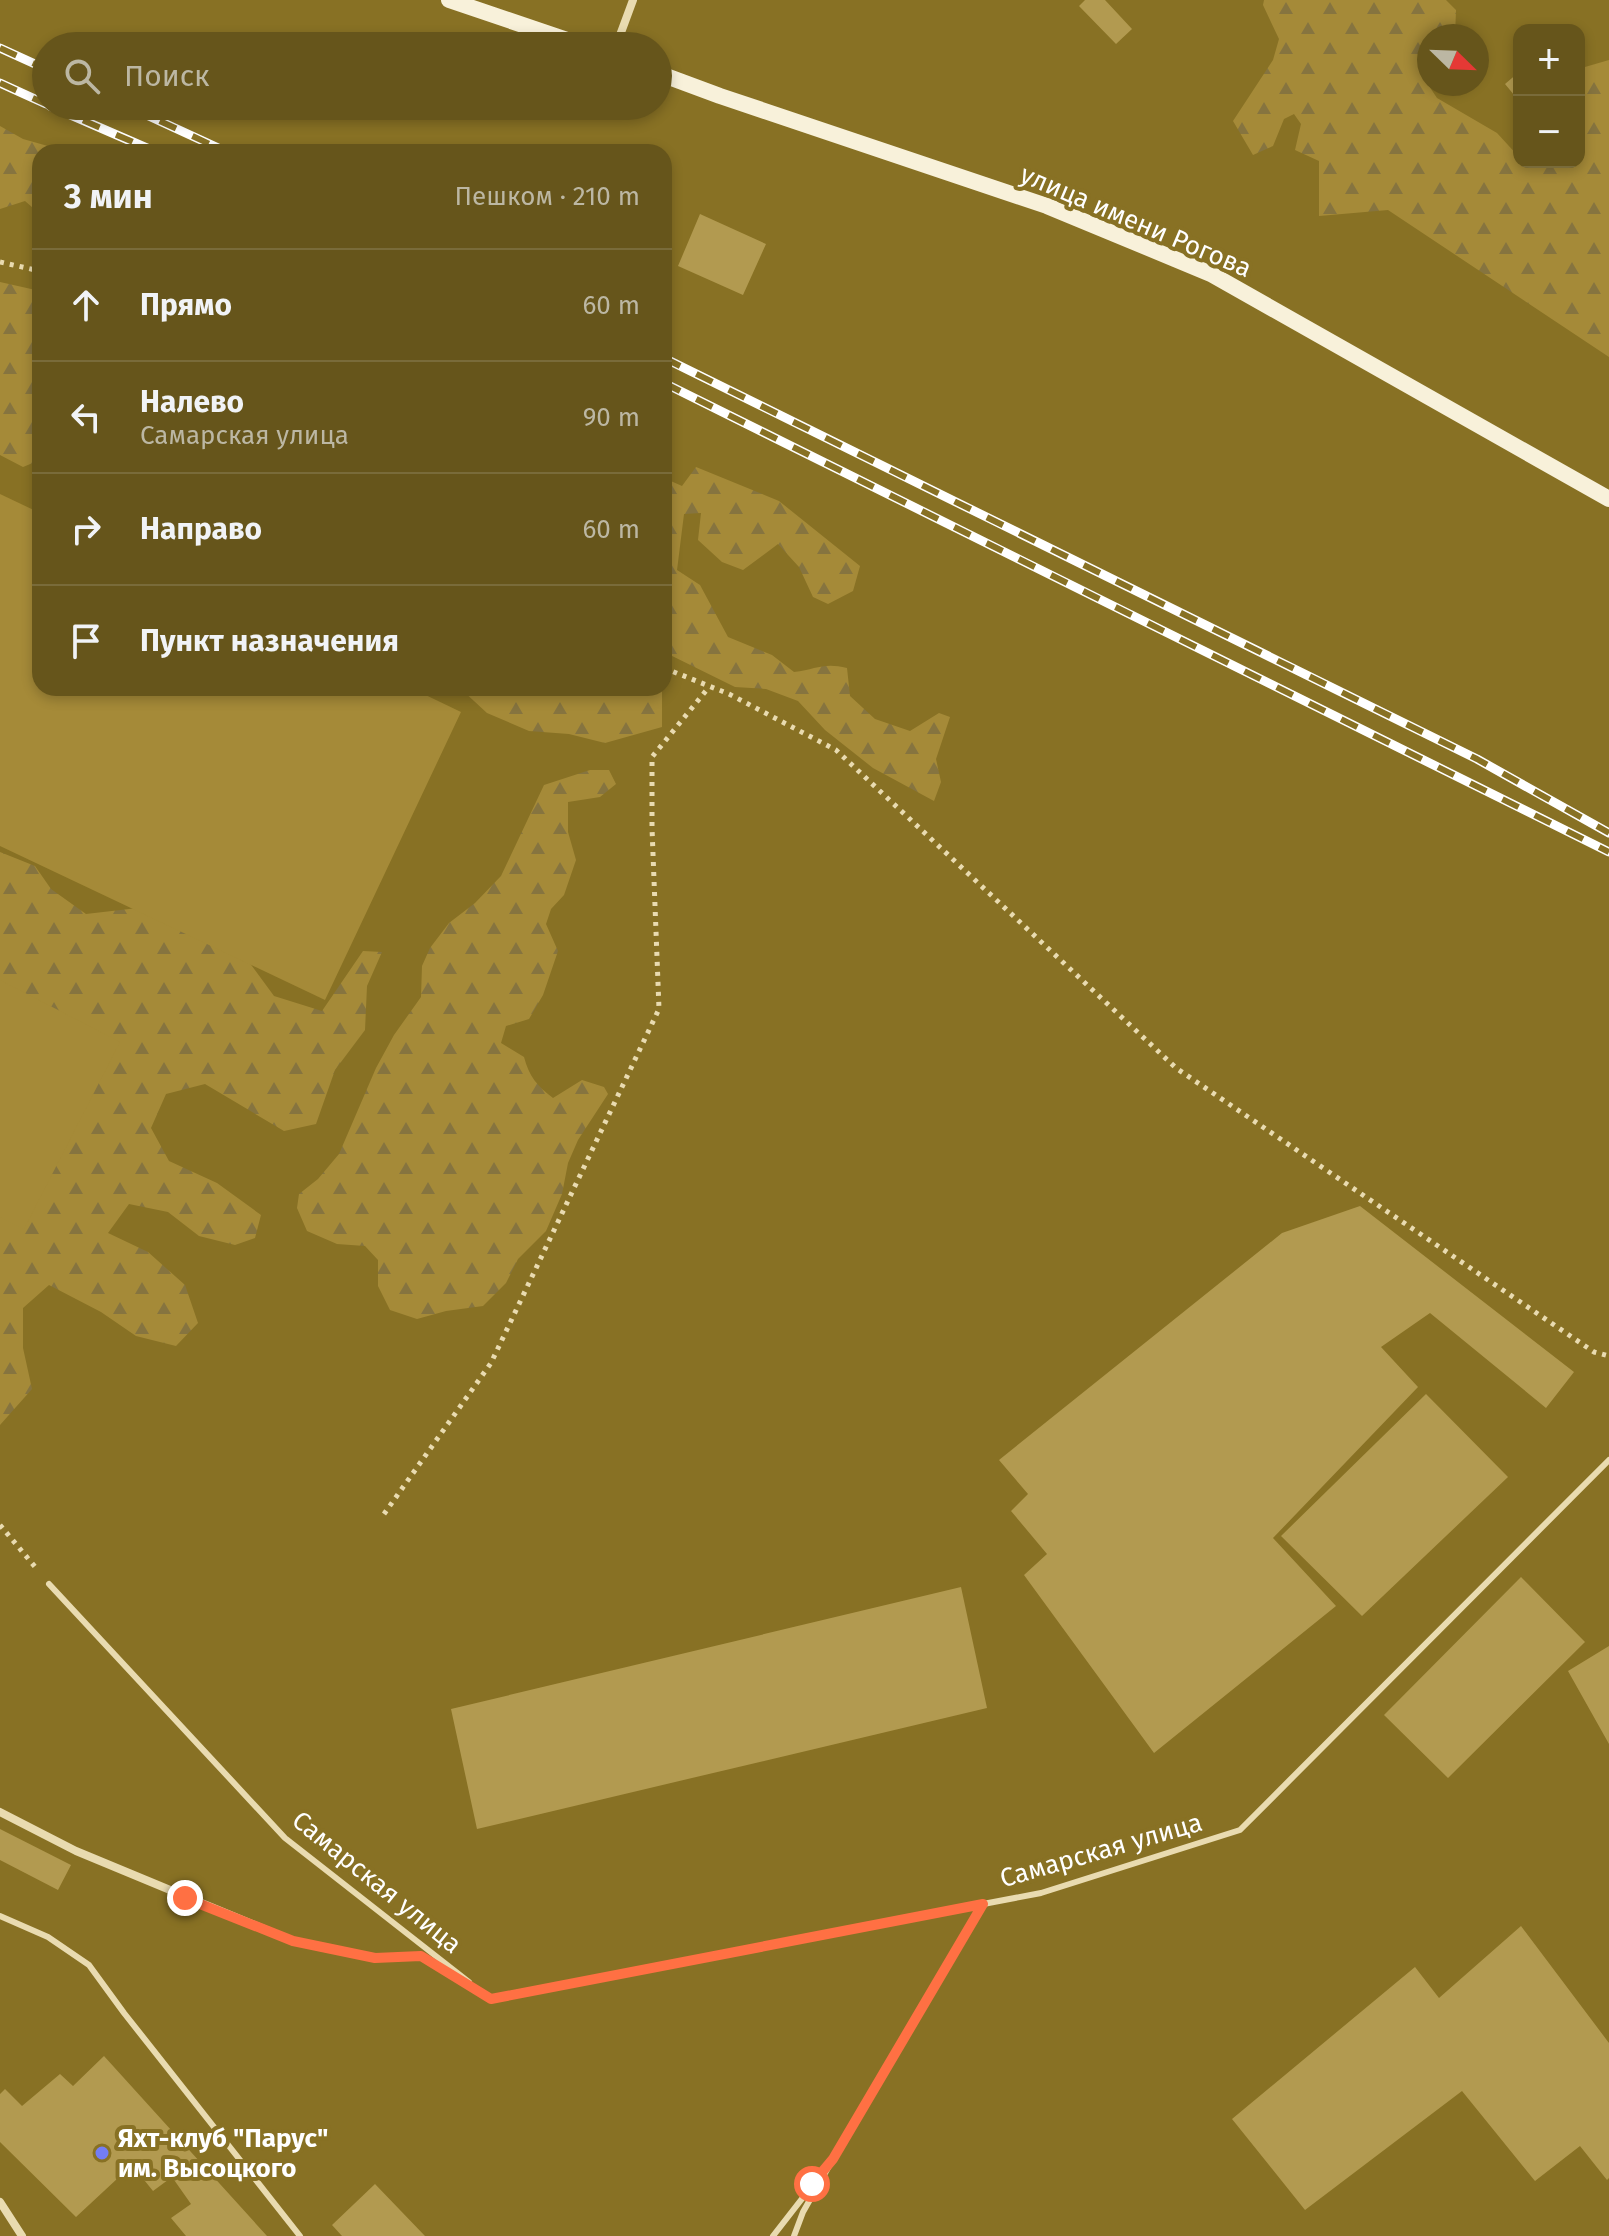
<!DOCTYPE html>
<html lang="ru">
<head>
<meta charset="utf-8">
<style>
	:root { --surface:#66551b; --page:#6c5b24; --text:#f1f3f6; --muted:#bcb7a3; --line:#796b3a }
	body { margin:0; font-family:"Fira Sans",sans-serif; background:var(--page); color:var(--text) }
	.controls { position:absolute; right:24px; top:24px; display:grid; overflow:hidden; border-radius:16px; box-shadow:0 4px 12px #0003 }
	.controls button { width:72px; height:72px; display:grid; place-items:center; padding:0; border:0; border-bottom:2px solid var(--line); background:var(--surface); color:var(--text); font:40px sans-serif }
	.compass { position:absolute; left:1417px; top:24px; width:72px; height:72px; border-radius:50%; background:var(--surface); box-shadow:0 4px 12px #0003; rotate:113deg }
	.stop { position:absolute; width:24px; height:24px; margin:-18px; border:6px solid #ff7043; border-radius:50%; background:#fff }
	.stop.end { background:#ff7043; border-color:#fff; box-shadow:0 2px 8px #0008 }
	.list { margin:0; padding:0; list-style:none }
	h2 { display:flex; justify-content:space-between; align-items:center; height:104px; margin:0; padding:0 32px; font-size:34px }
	h2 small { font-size:26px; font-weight:400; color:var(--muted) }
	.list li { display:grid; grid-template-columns:52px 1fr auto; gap:24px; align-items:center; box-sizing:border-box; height:112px; padding:0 32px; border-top:2px solid var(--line) }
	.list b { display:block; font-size:30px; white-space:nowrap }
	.list p { margin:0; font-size:26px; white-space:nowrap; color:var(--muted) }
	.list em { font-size:26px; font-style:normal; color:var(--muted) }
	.icon { flex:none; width:44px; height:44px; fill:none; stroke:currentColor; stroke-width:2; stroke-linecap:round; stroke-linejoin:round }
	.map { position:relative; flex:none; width:1609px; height:2236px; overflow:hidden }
	.search { position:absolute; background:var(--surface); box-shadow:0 4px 12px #0003; left:32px; top:32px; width:640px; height:88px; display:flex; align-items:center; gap:20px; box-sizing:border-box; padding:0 28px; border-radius:44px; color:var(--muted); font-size:30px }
	.panel { position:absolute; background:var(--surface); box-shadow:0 4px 12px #0003; left:32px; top:144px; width:640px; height:552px; border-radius:24px }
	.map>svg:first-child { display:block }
</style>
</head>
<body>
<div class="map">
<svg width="1609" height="2236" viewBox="0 0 1609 2236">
	<defs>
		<pattern id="forest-firs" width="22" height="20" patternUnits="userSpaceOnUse" patternTransform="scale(2)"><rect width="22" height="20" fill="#a58a38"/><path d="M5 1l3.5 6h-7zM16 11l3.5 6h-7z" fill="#86743f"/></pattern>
	</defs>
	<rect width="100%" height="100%" fill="#887124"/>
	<!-- forest -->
	<path fill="url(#forest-firs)" d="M1264 0H1446L1456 10 1455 36H1429V73L1423 77 1437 98 1497 133 1519 157V162H1579V74L1585 67 1609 60V357L1388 210 1319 216V161L1295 150 1301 124 1294 114 1284 119 1273 146 1253 155 1233 121 1273 60 1279 39 1263 5Z
		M0 126 23 139 69 152H40V214L25 201 0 209Z
		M0 282 40 291V460L23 467 0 455Z
		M696 467 779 501 860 566 853 591 828 604 813 597 799 567 778 544 743 570 722 562 698 540 701 513 684 514 677 570 700 585 728 637 772 655 794 672C817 669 824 662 847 668L850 696 875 719 910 731 939 713 950 717 936 759 941 782 934 801 873 768 825 730 798 701 766 689 735 687 664 652V478L682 486Z
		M457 688H662V727L605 743 569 734 529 731 487 713 461 689Z
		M590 770H609L616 784 600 797 568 802V832L576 860 564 895 551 909 546 924 558 951 543 995 529 1019 506 1026 501 1043 524 1057C529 1076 537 1086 553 1098L582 1080 604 1087 608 1094 578 1140 568 1163 562 1194 546 1231 518 1259 506 1283 483 1306 446 1311 417 1319 390 1310 378 1286V1260L365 1246 337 1244 307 1231 297 1208 299 1194 318 1179 339 1154 376 1068 394 1035 421 997 422 966 430 948 449 923 475 903 501 876 544 785Z
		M0 852 35 866 51 889 86 914 155 906 238 947 274 996 322 1011 363 951 382 952 367 986 365 1030 335 1070 316 1124 284 1131 205 1084 166 1094 151 1128 169 1161 217 1183 261 1215 255 1238 235 1245 199 1236 168 1212 129 1204 108 1233 148 1252 185 1285 198 1323 176 1346 136 1336 101 1312 49 1285 23 1308V1348L32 1389 0 1425Z"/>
	<!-- pitch -->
	<path fill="#a58a38" d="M0 494 40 513V688H411L461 712 325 1000 0 846Z
		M0 980 120 1042 24 1229 0 1217Z"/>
	<!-- building -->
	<path fill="#b29a50" d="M1085 0H1105L1132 29 1116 44 1079 6Z
		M1519 72V101L1505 84Z
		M700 214 766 244 743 295 678 266Z
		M1360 1206 1574 1372 1546 1408 1430 1313 1381 1347 1418 1387 1273 1538 1336 1606 1154 1753 1024 1575 1047 1554 1011 1511 1028 1494 999 1460 1282 1233Z
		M1426 1394 1508 1477 1362 1616 1281 1536Z
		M1521 1577 1585 1642 1448 1778 1384 1715Z
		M961 1587 987 1708 477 1829 451 1709Z
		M1609 1646V1744L1568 1671Z
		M0 1829 71 1865 58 1890 0 1860Z
		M1521 1926 1609 2043V2178L1607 2180 1580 2146 1535 2181 1462 2091 1305 2210 1232 2119 1415 1967 1439 1998Z
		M104 2056 267 2236H186L171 2218 191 2204 172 2177 153 2191 132 2165 76 2217 0 2142V2094L5 2089 22 2106 60 2074 73 2086Z
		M375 2184 425 2236H342L332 2225Z"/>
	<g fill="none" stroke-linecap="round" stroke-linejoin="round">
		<!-- path -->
		<path stroke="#e9dbb0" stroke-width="5" stroke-dasharray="4 6" stroke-linecap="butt" d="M0 262 40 271
			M664 668 729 694 836 750 1176 1068 1594 1352 1609 1356
			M384 1514 491 1363 659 1009 652 828V757L709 687
			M0 1525 36 1568"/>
		<!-- lane -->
		<path stroke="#e9dbb0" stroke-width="6" d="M49 1584 285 1838 469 1982
			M0 1916 48 1937 89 1965 124 2013 300 2236
			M490 1998 1041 1893 1240 1830 1609 1460
			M773 2236 822 2173
			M794 2236 803 2212 833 2159 983 1904"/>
		<!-- street -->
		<path stroke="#e9dbb0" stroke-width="8" d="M616 46 633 0
			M0 1812 76 1851 293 1941 375 1958 421 1956 491 1999
			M0 2202 22 2236"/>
		<!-- secondary -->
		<path stroke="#f8f1da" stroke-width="16" d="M449 0 585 46
			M658 73 720 96 1047 206 1211 274 1609 499"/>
		<!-- rail casing -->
		<g stroke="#fff" stroke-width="9">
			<path id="rail" d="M0 48 46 69
				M0 83 46 104
				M50 106 156 152
				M127 106 227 152
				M664 358 1477 759 1609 833
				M664 383 1609 852"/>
		</g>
		<!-- rail -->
		<use href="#rail" stroke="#887124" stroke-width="6" stroke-dasharray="18" stroke-linecap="butt"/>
	</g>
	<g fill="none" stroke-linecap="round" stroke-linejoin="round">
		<!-- route -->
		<path stroke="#ff7043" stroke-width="10" d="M185 1898 293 1941 375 1958 421 1956 491 1999 983 1904 833 2159 812 2184"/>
	</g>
	<!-- markers -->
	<circle fill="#737df4" stroke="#887124" stroke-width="3" cx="102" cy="2153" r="8"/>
	<g text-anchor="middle" stroke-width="8" stroke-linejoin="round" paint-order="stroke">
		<!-- street labels -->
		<g font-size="26" fill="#fff" stroke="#887124">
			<text transform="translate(1136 221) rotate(23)" y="9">улица имени Рогова</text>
			<text transform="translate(1101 1850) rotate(-16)" y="9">Самарская улица</text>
			<text transform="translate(377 1882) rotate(39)" y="9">Самарская улица</text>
		</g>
		<!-- poi labels -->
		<g font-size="26" font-weight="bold" fill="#fff" stroke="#887124" text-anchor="start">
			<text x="118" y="2147">Яхт-клуб "Парус"<tspan x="118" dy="30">им. Высоцкого</tspan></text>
		</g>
	</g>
</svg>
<div class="controls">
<button>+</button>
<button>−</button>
</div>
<svg class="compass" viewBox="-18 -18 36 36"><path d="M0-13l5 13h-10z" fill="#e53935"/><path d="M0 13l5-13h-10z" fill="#bcb7a3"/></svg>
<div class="stop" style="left:812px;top:2184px"></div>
<div class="stop end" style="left:185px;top:1898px"></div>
<div class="search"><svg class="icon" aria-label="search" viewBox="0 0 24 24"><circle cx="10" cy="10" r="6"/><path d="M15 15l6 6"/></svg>Поиск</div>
<section class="panel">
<h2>3 мин<small>Пешком · 210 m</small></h2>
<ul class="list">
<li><svg class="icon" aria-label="ahead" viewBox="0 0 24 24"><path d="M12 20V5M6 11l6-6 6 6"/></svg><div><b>Прямо</b></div><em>60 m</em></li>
<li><svg class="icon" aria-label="left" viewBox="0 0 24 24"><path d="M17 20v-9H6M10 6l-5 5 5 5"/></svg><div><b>Налево</b><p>Самарская улица</p></div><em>90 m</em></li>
<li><svg class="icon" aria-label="right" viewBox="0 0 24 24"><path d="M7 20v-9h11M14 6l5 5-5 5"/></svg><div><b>Направо</b></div><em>60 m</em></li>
<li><svg class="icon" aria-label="arrive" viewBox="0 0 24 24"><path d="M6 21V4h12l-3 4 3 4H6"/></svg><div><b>Пункт назначения</b></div></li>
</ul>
</section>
</div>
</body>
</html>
